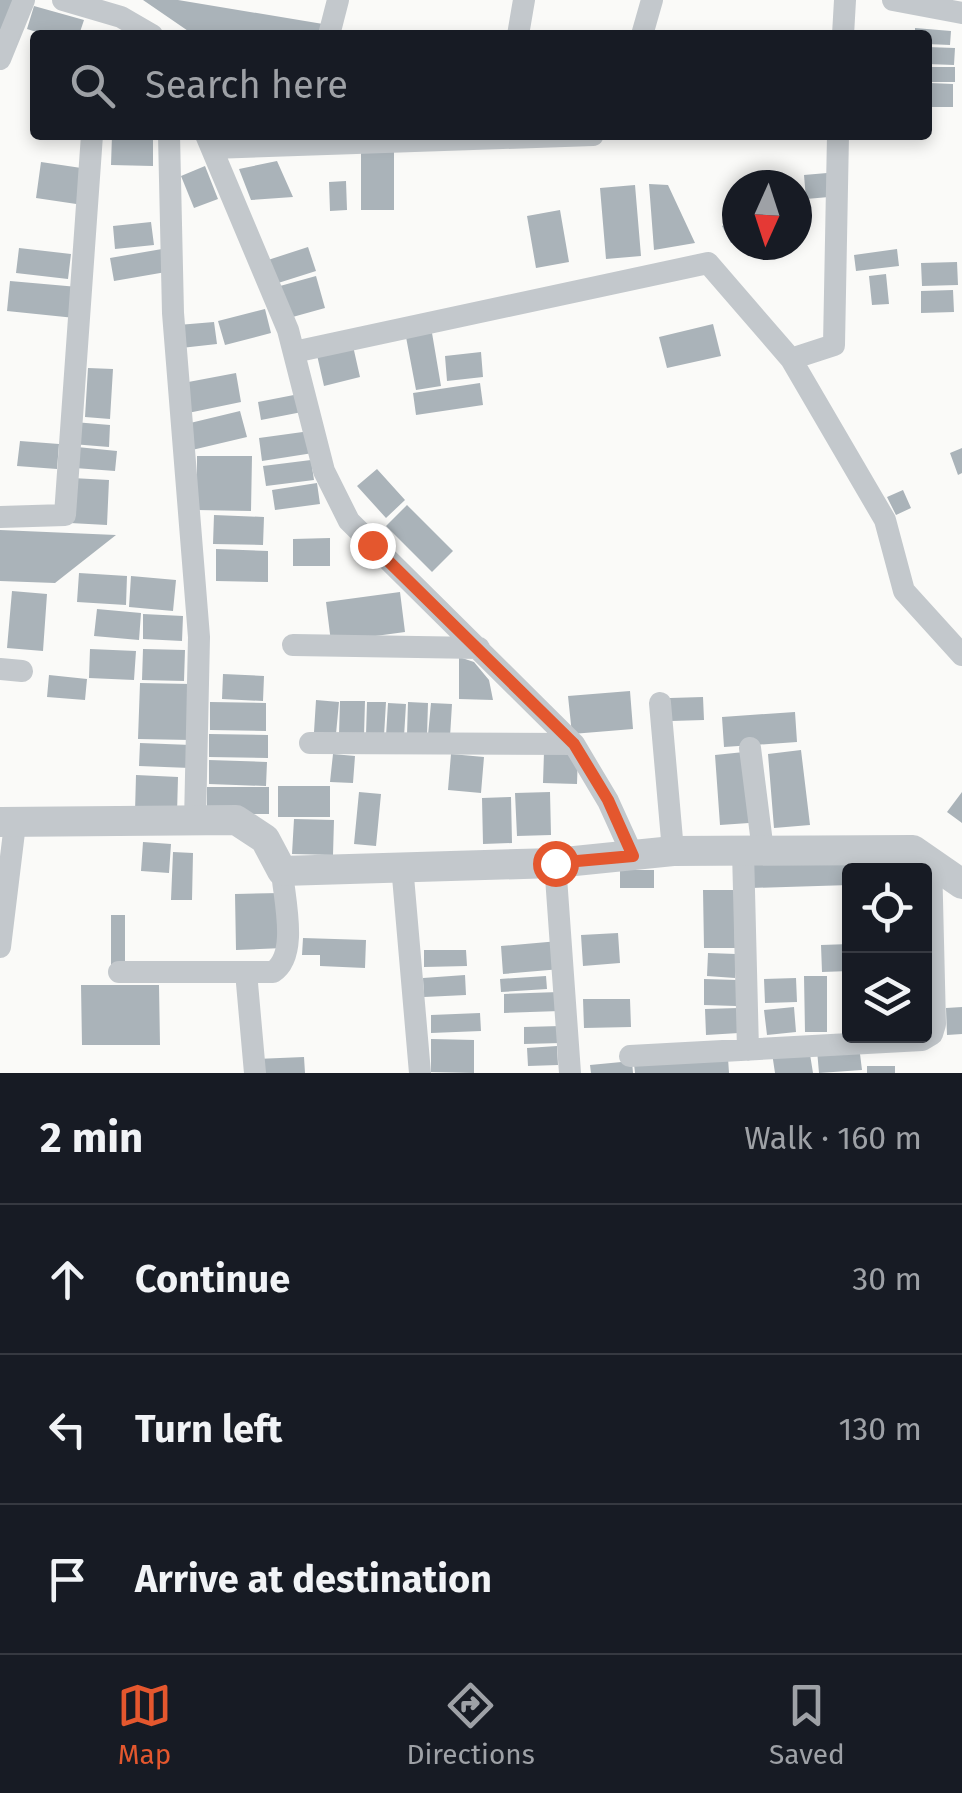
<!DOCTYPE html>
<html lang="en">
<head>
<meta charset="utf-8">
<style>
	:root { --surface:#171b24; --page:#20242c; --text:#f1f3f6; --muted:#9ea1a6; --line:#363941; --accent:#e4572e }
	body { margin:0; font-family:"Fira Sans",sans-serif; background:var(--page); color:var(--text) }
	.controls { position:absolute; right:30px; bottom:30px; display:grid; overflow:hidden; border-radius:10px; box-shadow:0 5px 15px #0003 }
	.controls button { width:90px; height:90px; display:grid; place-items:center; padding:0; border:0; border-bottom:2px solid var(--line); background:var(--surface); color:var(--text); font:50px sans-serif }
	.compass { position:absolute; left:722px; top:170px; width:90px; height:90px; border-radius:50%; background:var(--surface); box-shadow:0 5px 15px #0003; rotate:183deg }
	.stop { position:absolute; width:30px; height:30px; margin:-22px; border:8px solid #e4572e; border-radius:50%; background:#fff }
	.stop.end { background:#e4572e; border-color:#fff; box-shadow:0 2px 10px #0008 }
	.list { margin:0; padding:0; list-style:none }
	h2 { display:flex; justify-content:space-between; align-items:center; height:130px; margin:0; padding:0 40px; font-size:42px }
	h2 small { font-size:32px; font-weight:400; color:var(--muted) }
	.list li { display:grid; grid-template-columns:65px 1fr auto; gap:30px; align-items:center; box-sizing:border-box; height:150px; padding:0 40px; border-top:2px solid var(--line) }
	.list b { display:block; font-size:38px; white-space:nowrap }
	.list em { font-size:32px; font-style:normal; color:var(--muted) }
	.icon { flex:none; width:55px; height:55px; fill:none; stroke:currentColor; stroke-width:2; stroke-linecap:round; stroke-linejoin:round }
	.map { position:relative; flex:none; width:962px; height:1073px; overflow:hidden }
	.search { position:absolute; background:var(--surface); box-shadow:0 5px 15px #0003; left:30px; right:30px; top:30px; height:110px; display:flex; align-items:center; gap:25px; box-sizing:border-box; padding:0 35px; border-radius:10px; color:var(--muted); font-size:38px }
	.sheet { height:580px; background:var(--surface) }
	nav { display:flex; justify-content:space-around; align-items:center; box-sizing:border-box; height:140px; border-top:2px solid var(--line); background:var(--surface); font-size:28px; color:var(--muted) }
	nav a { display:grid; justify-items:center; gap:5px }
	nav .on { color:var(--accent) }
	.map>svg:first-child { display:block }
</style>
</head>
<body>
<div class="map">
<svg width="962" height="1073" viewBox="0 0 962 1073">
	<rect width="100%" height="100%" fill="#fafaf8"/>
	<!-- building -->
	<path fill="#aab3b9" d="M0 0H16L0 31Z
		M143 0H178L323 24 320 35H194Z
		M34 6 84 20 79 35H46L27 29Z
		M915 28 951 31 950 45 927 44V35H915Z
		M927 47 955 48 954 65 927 64Z
		M927 67H955V82H927Z
		M930 83 953 84V107H930Z
		M112 135H153V166L111 165Z
		M361 151H394V210H361Z
		M277 161 293 197 251 200 239 169Z
		M41 162 88 169 83 205 36 198Z
		M205 166 218 199 194 208 181 176Z
		M827 173 829 197 806 199 804 175Z
		M782 177 783 185H755V183Z
		M346 181 347 210 330 211 329 182Z
		M649 184 668 185 695 243 654 250Z
		M635 185 641 256 606 259 600 188Z
		M560 210 569 262 536 268 527 216Z
		M737 218V240L731 243 722 226Z
		M151 222 154 245 115 249 113 226Z
		M308 247 316 271 275 284 268 260Z
		M19 248 71 254 68 279 16 273Z
		M162 249 166 272 114 281 110 258Z
		M897 249 899 266 856 271 854 255Z
		M957 262 958 285 922 286 921 263Z
		M886 274 889 304 872 305 869 276Z
		M316 276 325 308 289 318 280 286Z
		M10 281 78 287 75 318 7 311Z
		M953 290 954 312 921 313V291Z
		M265 309 271 333 225 345 218 321Z
		M214 322 217 344 181 348 178 325Z
		M713 324 721 356 667 368 659 337Z
		M432 333 441 386 416 390 406 337Z
		M353 346 360 377 324 386 317 355Z
		M481 352 483 377 447 381 445 356Z
		M88 368 113 369 110 419 85 417Z
		M236 373 241 402 188 413 183 383Z
		M480 383 483 405 416 415 413 393Z
		M299 394 302 412 261 420 258 402Z
		M240 411 247 437 192 450 186 424Z
		M74 422 110 425 109 447 72 444Z
		M310 431 313 453 262 461 259 438Z
		M20 441 59 444 57 469 17 466Z
		M77 447 117 451 115 471 75 468Z
		M962 448V473L958 475 950 453Z
		M197 456H252L251 511 197 510Z
		M311 460 314 480 266 486 263 466Z
		M377 469 405 500 386 518 357 486Z
		M72 478 109 480 107 525 70 523Z
		M317 483 320 504 275 510 272 490Z
		M903 490 911 508 896 515 887 497Z
		M407 505 453 551 432 572 386 526Z
		M214 515 264 517 263 545 213 544Z
		M0 530 116 535 55 583 0 581Z
		M330 538V566H293V539Z
		M216 549 268 551V582L216 581Z
		M79 573 127 576 126 605 77 602Z
		M131 576 176 580 173 611 129 607Z
		M12 591 47 594 43 651 7 648Z
		M400 592 405 632 331 642 326 602Z
		M97 609 141 613 139 640 94 636Z
		M143 614 183 616 182 641 143 639Z
		M90 649 136 651 134 680 89 678Z
		M143 649 185 650 184 681 142 680Z
		M459 657 474 662 489 680 493 700 459 699Z
		M223 674 264 676 263 701 222 699Z
		M49 675 87 679 85 700 47 697Z
		M140 683 191 684 190 740 138 739Z
		M630 691 633 729 572 734 568 696Z
		M703 697 704 720 671 721 670 698Z
		M316 700 339 702 336 734 314 732Z
		M340 701H365L364 736 339 735Z
		M210 702 266 703V731L210 730Z
		M367 702H386L384 736 366 735Z
		M408 702 428 703 427 736 407 735Z
		M388 703 406 704 404 737 386 736Z
		M431 703 452 704 450 737 428 735Z
		M795 712 797 742 724 747 722 717Z
		M209 734 268 735V758L209 757Z
		M140 743 191 745 190 768 139 766Z
		M801 750 810 825 774 828 768 754Z
		M544 752 578 753 577 784 543 783Z
		M744 752 749 823 720 825 715 755Z
		M333 754 355 756 353 783 330 782Z
		M451 754 484 757 481 793 448 790Z
		M209 760 267 762 266 786 209 784Z
		M136 775 178 777 177 814 135 812Z
		M278 786H330V817H278Z
		M207 787H269V814H207Z
		M359 792 381 794 376 846 354 844Z
		M550 792 551 835 517 836 515 793Z
		M962 792V823L947 812Z
		M511 797 512 843 483 844 482 798Z
		M294 819 334 820 333 855 292 854Z
		M143 842 171 844 169 873 141 871Z
		M173 852 193 853 192 900H171Z
		M892 858V871H850V885L751 888 750 863Z
		M620 870H654V888H620Z
		M703 890H734L735 948H704Z
		M281 893 283 948 236 950 235 894Z
		M111 915H125V965L111 966Z
		M618 933 620 963 583 966 581 935Z
		M303 938 366 940 365 968 320 966V955H302Z
		M559 941 561 969 503 974 501 946Z
		M850 944V971L822 972 821 945Z
		M424 950H466L467 966 424 967Z
		M708 953 736 954 735 978 707 976Z
		M465 975 466 995 424 997 423 978Z
		M546 976 547 989 501 992 500 979Z
		M804 976H827V1032H805Z
		M796 978 797 1002 765 1003 764 979Z
		M704 979 737 980 736 1006 704 1005Z
		M81 985H159L160 1045H82Z
		M559 992 560 1011 504 1013V994Z
		M583 999H630L631 1027 584 1028Z
		M794 1007 796 1032 767 1035 764 1010Z
		M962 1007V1034L947 1035 946 1008Z
		M738 1008 739 1033 706 1035 705 1009Z
		M480 1013 481 1031 431 1033V1015Z
		M561 1026V1043L524 1044V1027Z
		M431 1039 474 1040V1073L431 1072Z
		M557 1046 558 1065 528 1066 527 1048Z
		M859 1046 862 1070 819 1073 817 1050Z
		M809 1048 813 1073H775L772 1053Z
		M304 1057 305 1073H256V1059Z
		M728 1058 729 1073H635L634 1064Z
		M632 1061 633 1073H591L590 1065Z
		M867 1066H895V1073H867Z"/>
	<g fill="none" stroke-linecap="round" stroke-linejoin="round">
		<!-- minor -->
		<path stroke="#c3c8cc" stroke-width="22" d="M63 0 121 17 152 35
			M893 0 962 13
			M329 35 338 0
			M518 35 524 0
			M642 35 652 0
			M843 35 845 0
			M0 59 24 0
			M169 135 173 313 199 637 195 822
			M206 135 288 330 324 471 349 521 574 744 608 801 633 856
			M212 148 593 135
			M294 352 708 263 791 359 885 520 904 591 962 655
			M791 359 834 345 838 135
			M0 517 65 515 92 135
			M293 645 479 648
			M0 669 22 671
			M660 703 673 851
			M310 743 574 744
			M750 748 763 851
			M743 851 748 1050
			M555 863 570 1073
			M402 865 420 1073
			M0 947 15 824
			M119 972H273C299 955 284 899 282 871
			M246 972 255 1073
			M630 1056 922 1040 932 1034 935 1024 931 859"/>
		<!-- tertiary -->
		<path stroke="#c3c8cc" stroke-width="30" d="M0 822 236 820 265 839 282 871 555 863 673 851 913 850 962 884"/>
	</g>
	<g fill="none" stroke-linecap="round" stroke-linejoin="round">
		<!-- route -->
		<path stroke="#e4572e" stroke-width="12" d="M372 545 574 744 608 800 633 856 555 863"/>
	</g>
</svg>
<div class="controls">
<button><svg class="icon" aria-label="locate" viewBox="0 0 24 24"><circle cx="12" cy="12" r="6"/><path d="M12 2v4M12 18v4M2 12h4M18 12h4"/></svg></button>
<button><svg class="icon" aria-label="layers" viewBox="0 0 24 24"><path d="M12 4l9 5-9 5-9-5zM3 14l9 5 9-5"/></svg></button>
</div>
<svg class="compass" viewBox="-18 -18 36 36"><path d="M0-13l5 13h-10z" fill="#e53935"/><path d="M0 13l5-13h-10z" fill="#9ea1a6"/></svg>
<div class="stop" style="left:555px;top:863px"></div>
<div class="stop end" style="left:372px;top:545px"></div>
<div class="search"><svg class="icon" aria-label="search" viewBox="0 0 24 24"><circle cx="10" cy="10" r="6"/><path d="M15 15l6 6"/></svg>Search here</div>
</div>
<section class="sheet">
<h2>2 min<small>Walk · 160 m</small></h2>
<ul class="list">
<li><svg class="icon" aria-label="ahead" viewBox="0 0 24 24"><path d="M12 20V5M6 11l6-6 6 6"/></svg><div><b>Continue</b></div><em>30 m</em></li>
<li><svg class="icon" aria-label="left" viewBox="0 0 24 24"><path d="M17 20v-9H6M10 6l-5 5 5 5"/></svg><div><b>Turn left</b></div><em>130 m</em></li>
<li><svg class="icon" aria-label="arrive" viewBox="0 0 24 24"><path d="M6 21V4h12l-3 4 3 4H6"/></svg><div><b>Arrive at destination</b></div></li>
</ul>
</section>
<nav>
<a class="on"><svg class="icon" aria-label="map" viewBox="0 0 24 24"><path d="M3 6l6-2 6 2 6-2v14l-6 2-6-2-6 2zM9 4v14M15 6v14"/></svg>Map</a>
<a><svg class="icon" aria-label="directions" viewBox="0 0 24 24"><path d="M12 3l9 9-9 9-9-9zM9 14v-3h6M13 9l2 2-2 2"/></svg>Directions</a>
<a><svg class="icon" aria-label="saved" viewBox="0 0 24 24"><path d="M7 4h10v16l-5-4-5 4z"/></svg>Saved</a>
</nav>
</body>
</html>
